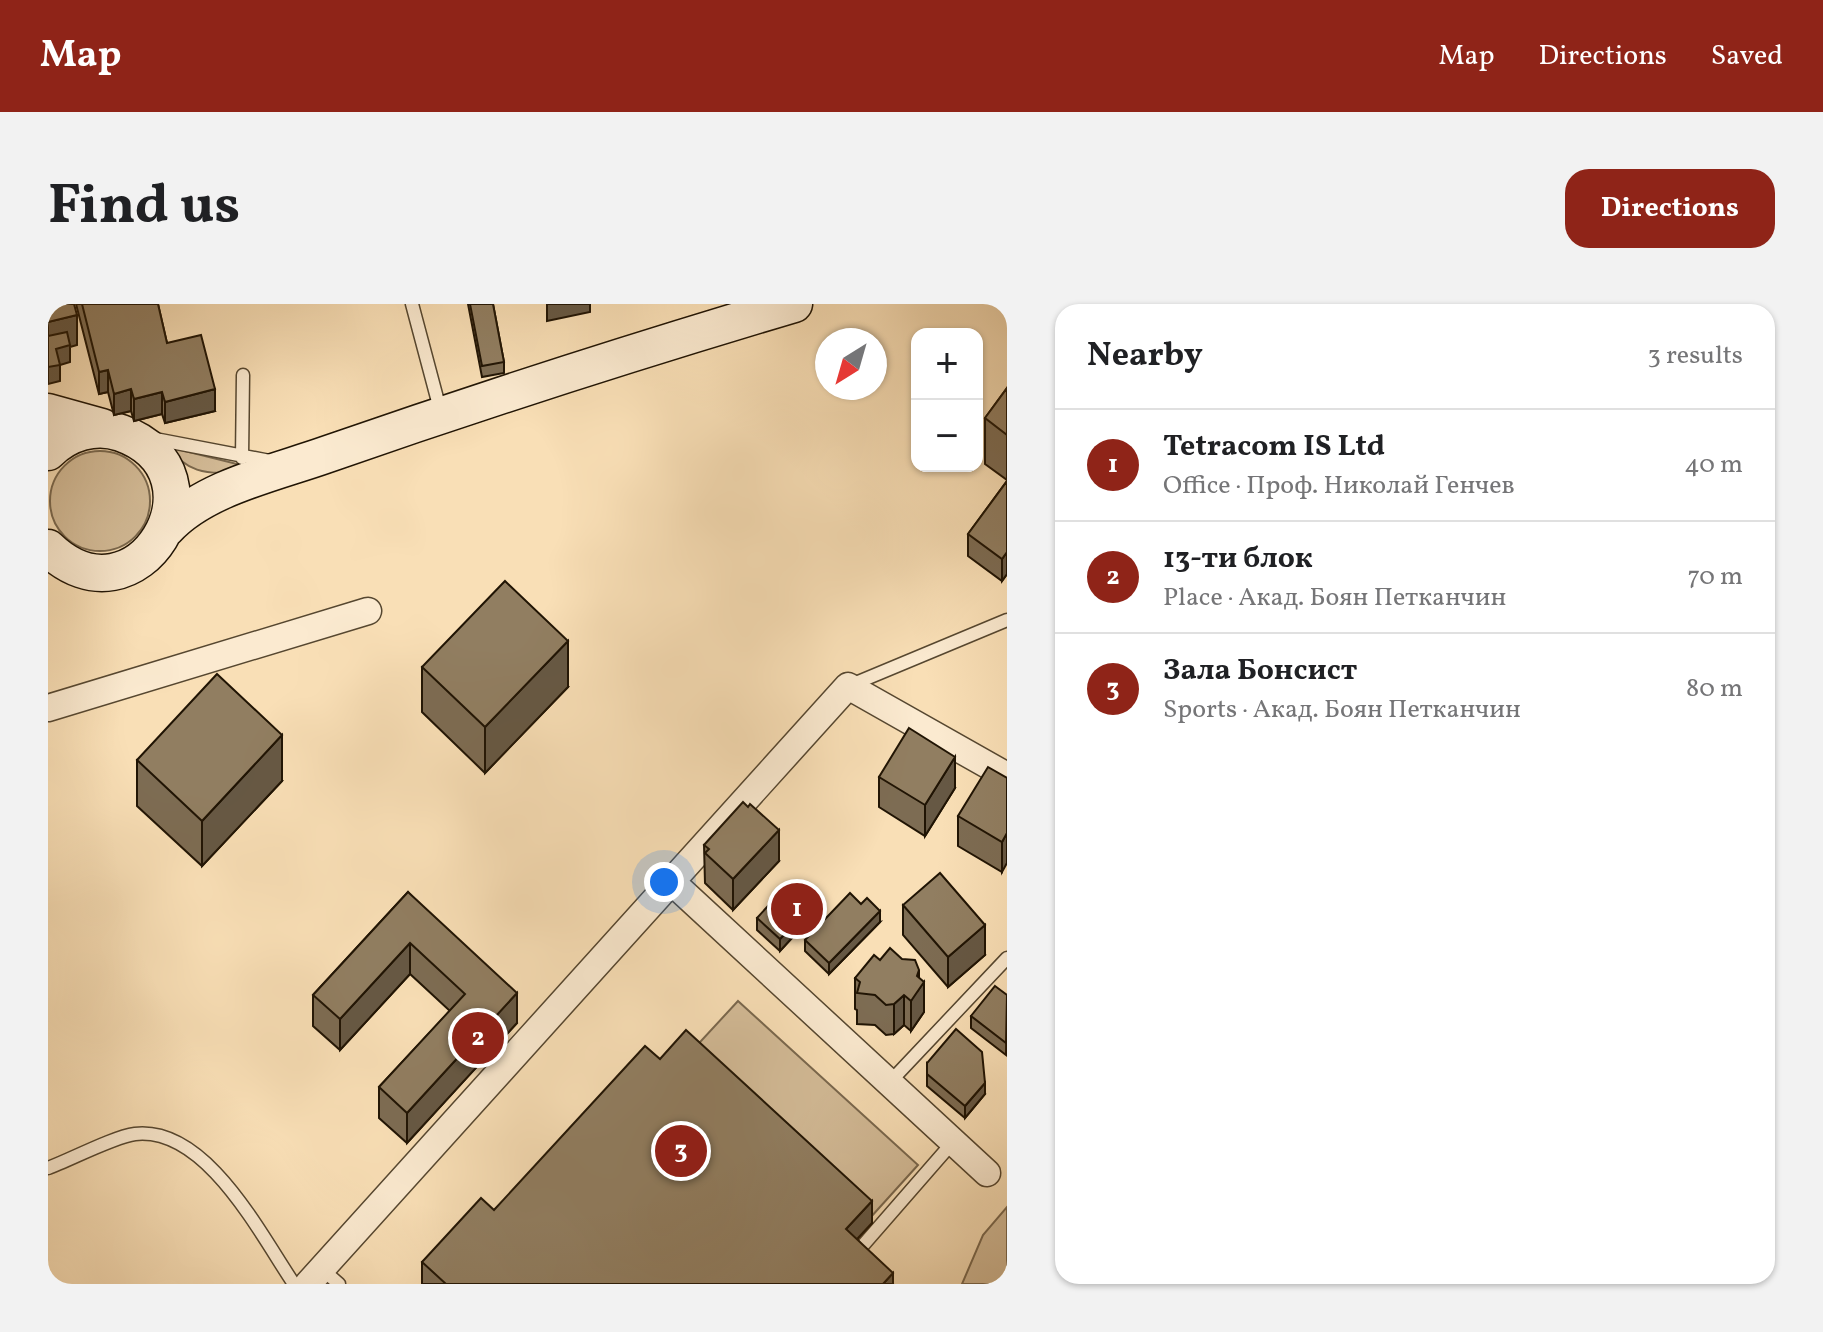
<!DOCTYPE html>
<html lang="en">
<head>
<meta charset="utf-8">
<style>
	:root { --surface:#fff; --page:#f2f2f2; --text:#202124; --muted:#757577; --line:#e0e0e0; --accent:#8f2418 }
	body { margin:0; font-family:Vollkorn,serif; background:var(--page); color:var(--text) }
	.controls { position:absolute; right:24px; top:24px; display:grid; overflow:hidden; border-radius:16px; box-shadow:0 2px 6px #0004 }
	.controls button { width:72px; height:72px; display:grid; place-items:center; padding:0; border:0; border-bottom:2px solid var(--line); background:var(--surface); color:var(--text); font:40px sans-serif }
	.compass { position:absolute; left:767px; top:24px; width:72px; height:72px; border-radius:50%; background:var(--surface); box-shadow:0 2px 6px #0004; rotate:217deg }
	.you { position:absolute; left:616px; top:578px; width:28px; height:28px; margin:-20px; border:6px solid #fff; border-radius:50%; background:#1a73e8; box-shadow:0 0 0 12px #1a73e833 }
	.badge { display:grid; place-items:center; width:52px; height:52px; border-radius:50%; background:var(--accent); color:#fff; font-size:26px; font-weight:700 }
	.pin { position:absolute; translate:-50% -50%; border:4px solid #fff; box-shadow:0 2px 8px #0006 }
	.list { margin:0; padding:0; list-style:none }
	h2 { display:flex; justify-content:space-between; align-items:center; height:104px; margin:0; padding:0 32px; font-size:34px }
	h2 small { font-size:26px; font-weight:400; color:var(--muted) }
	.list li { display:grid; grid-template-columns:52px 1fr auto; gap:24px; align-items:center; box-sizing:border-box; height:112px; padding:0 32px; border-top:2px solid var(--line) }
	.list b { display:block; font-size:30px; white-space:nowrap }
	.list p { margin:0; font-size:26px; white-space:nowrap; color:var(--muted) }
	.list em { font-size:26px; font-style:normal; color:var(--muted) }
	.map { position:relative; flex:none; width:959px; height:980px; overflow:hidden; border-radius:24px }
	header { display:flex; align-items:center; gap:48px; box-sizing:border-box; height:112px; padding:0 40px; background:var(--accent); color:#fff }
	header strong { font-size:38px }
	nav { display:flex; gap:44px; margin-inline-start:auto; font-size:28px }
	.intro { display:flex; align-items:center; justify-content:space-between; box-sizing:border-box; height:192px; padding:0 48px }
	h1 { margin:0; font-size:56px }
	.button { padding:20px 36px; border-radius:24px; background:var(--accent); color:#fff; font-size:28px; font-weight:700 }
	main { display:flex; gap:48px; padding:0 48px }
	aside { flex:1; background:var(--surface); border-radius:24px; box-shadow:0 2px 6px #0004 }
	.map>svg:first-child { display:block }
</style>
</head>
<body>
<header>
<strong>Map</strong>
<nav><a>Map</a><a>Directions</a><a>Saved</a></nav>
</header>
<div class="intro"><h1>Find us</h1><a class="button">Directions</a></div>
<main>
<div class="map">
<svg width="959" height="980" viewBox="0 0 959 980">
	<rect width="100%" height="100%" fill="#f9dfb6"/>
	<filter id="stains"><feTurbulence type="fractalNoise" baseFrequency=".0025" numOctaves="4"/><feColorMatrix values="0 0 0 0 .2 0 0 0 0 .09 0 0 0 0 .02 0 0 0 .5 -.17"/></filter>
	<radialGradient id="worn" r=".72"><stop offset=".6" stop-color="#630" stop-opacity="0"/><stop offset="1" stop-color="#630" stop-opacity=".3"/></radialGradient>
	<!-- green -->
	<path fill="#d4bc98" stroke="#7a684e" stroke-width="2" d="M121 143 193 161 186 168C158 171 137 167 121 143Z
		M2 197a50 50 0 1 1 100 0a50 50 0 1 1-100 0Z
		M690 697 870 861 822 914 641 750Z
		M959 903V980H914L935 931Z"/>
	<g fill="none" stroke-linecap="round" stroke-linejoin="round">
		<!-- service casing -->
		<g stroke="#564730" stroke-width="15">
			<path id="service" d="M364 0 393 109
				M102 134 222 157
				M194 154 195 71
				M803 381 959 316
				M841 779 959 654
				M0 864C22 856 65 833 87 830 158 822 212 930 246 980
				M816 952 810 947 905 838
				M275 966 291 980"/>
		</g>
		<!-- minor casing -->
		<g stroke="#564730" stroke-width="29">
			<path id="minor" d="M0 404 320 307
				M625 579 939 869
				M260 980 800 382 959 472"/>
		</g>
		<!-- secondary casing -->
		<g stroke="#201404" stroke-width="39">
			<path id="secondary" d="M0 108 54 123
				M0 148C19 129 47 120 73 129 185 169 89 330 0 244
				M118 225C155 184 226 169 277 151 432 97 588 47 746 0"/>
		</g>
		<!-- service -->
		<use href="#service" stroke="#fbead0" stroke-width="12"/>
		<!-- minor -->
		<use href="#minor" stroke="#fbead0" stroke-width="26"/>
		<!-- secondary -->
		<use href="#secondary" stroke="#fbead0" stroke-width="36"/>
	</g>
	<!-- wall -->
	<path fill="#7d6c53" stroke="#201404" stroke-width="2" d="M28 0H110L119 39 167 107 117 119 114 110 86 117 83 107 66 111 60 88 51 90Z
		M420 0H445L456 58V69L434 73Z
		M959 84V176L937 160V114Z
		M959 177V270L954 277 920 252V230Z
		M374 363 520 383 437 469 374 408Z
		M89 456 234 477 154 562 89 502Z
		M831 473 907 484 877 532 831 503Z
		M959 474 954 568 910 542V512Z
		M656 541 731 557 685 606 657 579Z
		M360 588 469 719 359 839 331 814V783L402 707 362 670 292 746 265 722V691Z
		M855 601 937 651 900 683 855 631Z
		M765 611 732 647 709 626V614Z
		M832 618 781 670 757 647V636Z
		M832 656 871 674 876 708 863 727 856 721 846 730 838 731 827 721 809 720V706L807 705V674Z
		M959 691 958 751 923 724V712Z
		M612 755 824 919 809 935 845 980H374V958L446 906Z
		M879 759 937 790 917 814 879 782Z"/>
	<!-- shaded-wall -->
	<path fill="#665844" stroke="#201404" stroke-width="2" d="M499 0H542V8L499 17Z
		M29 11V41L22 43V58L12 61V77L0 80V18Z
		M60 66V88L51 90V68Z
		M83 85V107L66 111V90Z
		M167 85V107L117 119V98Z
		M114 88V110L86 117V95Z
		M959 248V270L954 277V255Z
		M520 337V383L437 469V423Z
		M234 431V477L154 562V517Z
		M907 453V484L877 532V501Z
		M731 526V557L685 606V575Z
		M959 529V559L954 568V538Z
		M765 600V611L732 647V635Z
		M832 607V618L781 670V659Z
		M937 621V651L900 683V653Z
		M362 639V670L292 746V715Z
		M871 666V685L876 678V708L863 727V697Z
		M469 689V719L359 839V809Z
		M856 691V721L846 730V700Z
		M937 779V790L917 814V802Z
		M824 897V919L798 947V925Z
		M845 969V980H835Z"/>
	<!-- building -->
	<path fill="#917e61" stroke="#201404" stroke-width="2" d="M0 0H26L29 11 0 18Z
		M34 0H110L119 39 153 31 167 85 117 98 114 88 86 95 83 85 66 90 60 66 51 68Z
		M422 0H445L456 58 434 62Z
		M19 28 22 41 8 45 12 61 0 63V32Z
		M959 84V131L937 114Z
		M959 177V248L954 255 920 230Z
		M457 277 520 337 437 423 374 363Z
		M169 370 234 431 154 517 89 456Z
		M861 424 907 453 877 501 831 473Z
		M940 463 959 474V529L954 538 910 512Z
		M695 498 700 503 702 500 731 526 685 575 657 549 661 545 656 541Z
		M892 569 937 621 900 653 855 601Z
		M742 578 765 600 732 635 709 614Z
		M360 588 469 689 359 809 331 783 417 690 362 639 292 715 265 691Z
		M802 589 813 600 819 594 832 607 781 659 757 636Z
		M842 644 854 655 867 656 871 666 869 672 876 678 863 697 856 691 846 700 838 701 827 691 809 689 812 678 807 674 826 651 832 656Z
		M947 682 959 691 958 739 923 712Z
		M908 725 934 748 937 779 917 802 879 770V759Z
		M638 726 824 897 798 925 845 969 835 980H398L374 958 433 894 446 906 597 742 612 755Z"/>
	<rect width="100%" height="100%" filter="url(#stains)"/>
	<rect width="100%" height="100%" fill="url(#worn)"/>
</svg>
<div class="controls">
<button>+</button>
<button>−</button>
</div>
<svg class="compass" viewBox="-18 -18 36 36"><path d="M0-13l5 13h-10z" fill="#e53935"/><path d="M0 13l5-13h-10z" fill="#757577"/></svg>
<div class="you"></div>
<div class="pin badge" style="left:749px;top:605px">1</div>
<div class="pin badge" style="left:430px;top:734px">2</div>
<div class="pin badge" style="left:633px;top:847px">3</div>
</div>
<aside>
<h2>Nearby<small>3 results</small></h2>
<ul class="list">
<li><span class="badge">1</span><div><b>Tetracom IS Ltd</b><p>Office · Проф. Николай Генчев</p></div><em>40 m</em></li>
<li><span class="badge">2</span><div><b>13-ти блок</b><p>Place · Акад. Боян Петканчин</p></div><em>70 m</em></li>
<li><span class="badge">3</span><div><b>Зала Бонсист</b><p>Sports · Акад. Боян Петканчин</p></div><em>80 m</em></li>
</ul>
</aside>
</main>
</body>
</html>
